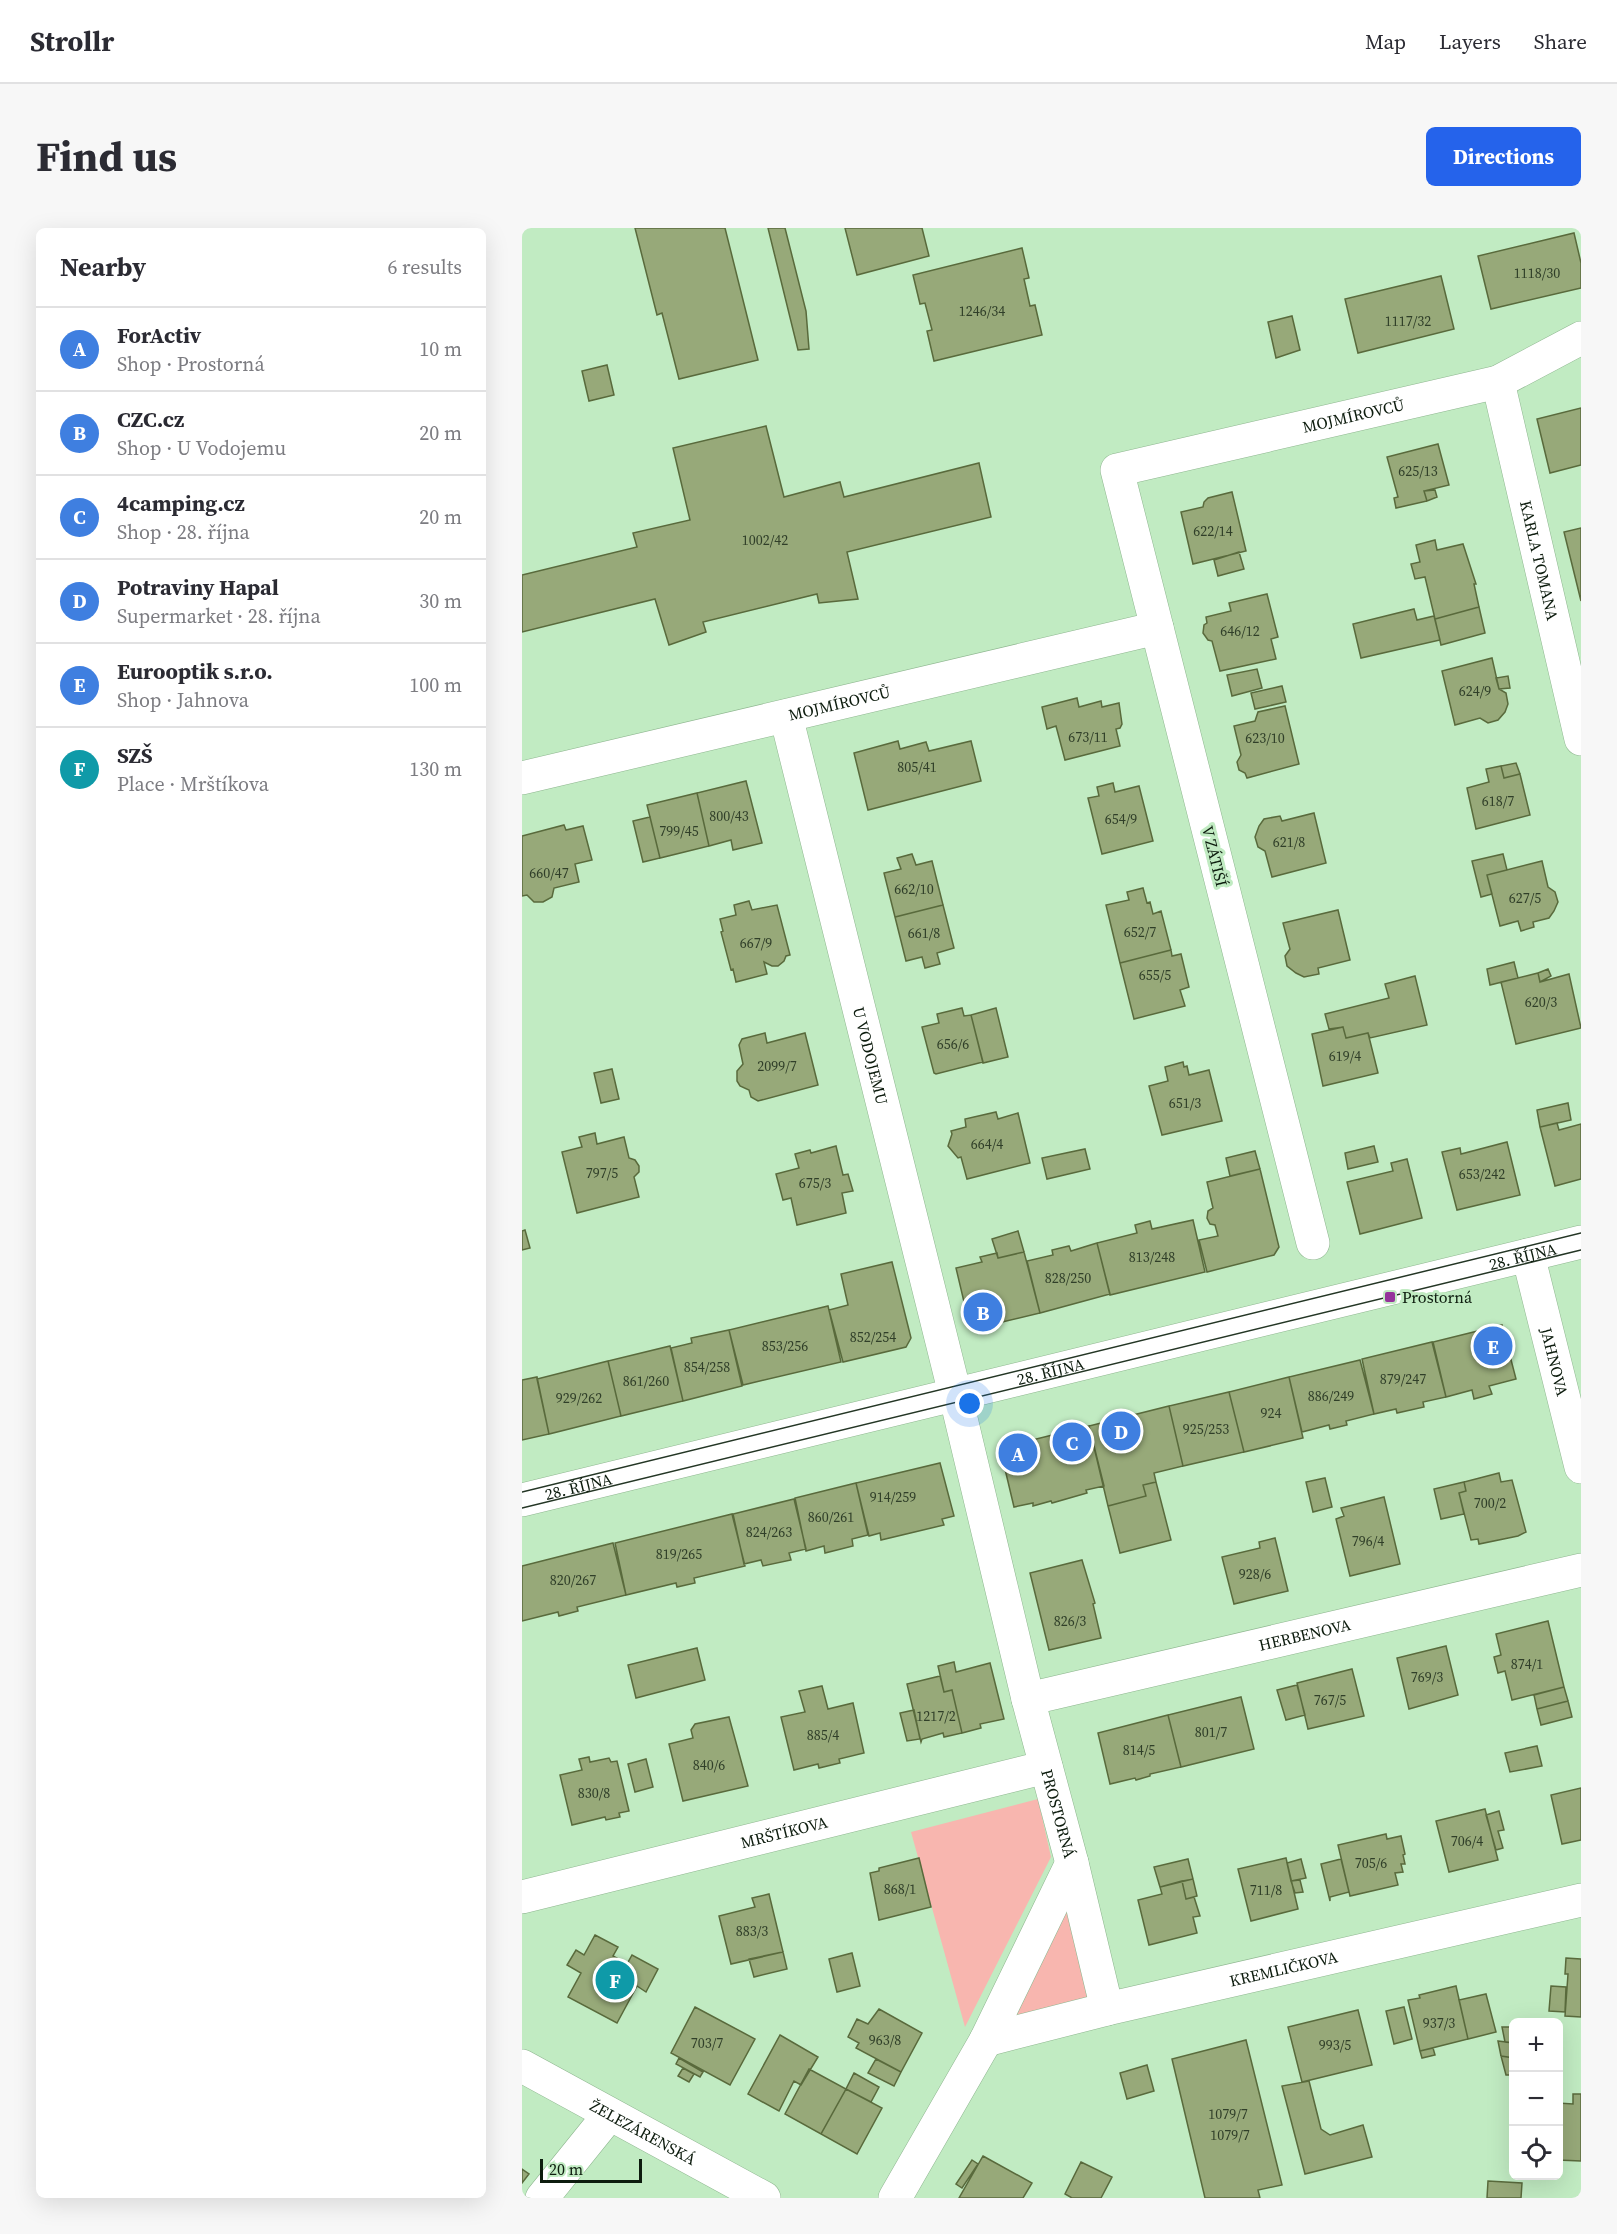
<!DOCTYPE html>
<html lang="en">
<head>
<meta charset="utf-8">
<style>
	:root { --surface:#fff; --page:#f7f7f7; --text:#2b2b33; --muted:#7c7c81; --line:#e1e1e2; --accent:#2563eb }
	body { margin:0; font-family:"Source Serif 4",serif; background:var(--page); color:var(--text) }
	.controls { position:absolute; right:18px; bottom:18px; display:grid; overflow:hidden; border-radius:9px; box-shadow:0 6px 24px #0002 }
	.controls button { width:54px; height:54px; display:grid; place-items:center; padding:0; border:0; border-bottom:2px solid var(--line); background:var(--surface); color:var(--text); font:30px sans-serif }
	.scale { position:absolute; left:18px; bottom:15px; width:102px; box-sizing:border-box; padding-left:6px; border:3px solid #0d1c0e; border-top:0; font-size:16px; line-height:21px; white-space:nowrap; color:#0d1c0e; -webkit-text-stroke:4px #c1ebc2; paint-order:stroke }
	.you { position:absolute; left:448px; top:1176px; width:21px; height:21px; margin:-15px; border:4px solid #fff; border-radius:50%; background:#1a73e8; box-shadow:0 0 0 9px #1a73e833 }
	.badge { display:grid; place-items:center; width:39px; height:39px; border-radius:50%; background:var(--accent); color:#fff; font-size:20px; font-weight:700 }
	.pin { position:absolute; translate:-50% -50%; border:3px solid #fff; box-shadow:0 2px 6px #0006 }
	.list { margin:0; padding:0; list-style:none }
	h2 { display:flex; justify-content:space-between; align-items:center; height:78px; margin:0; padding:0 24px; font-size:26px }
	h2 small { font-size:20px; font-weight:400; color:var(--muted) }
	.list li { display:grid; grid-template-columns:39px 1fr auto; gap:18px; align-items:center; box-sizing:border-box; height:84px; padding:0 24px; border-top:2px solid var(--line) }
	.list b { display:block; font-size:22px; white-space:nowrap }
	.list p { margin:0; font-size:20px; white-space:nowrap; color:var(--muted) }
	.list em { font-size:20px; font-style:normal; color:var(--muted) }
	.icon { flex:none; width:33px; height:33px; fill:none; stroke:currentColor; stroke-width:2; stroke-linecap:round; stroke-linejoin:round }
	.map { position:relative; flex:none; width:1059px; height:1970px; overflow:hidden; border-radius:9px }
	header { display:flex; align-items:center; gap:36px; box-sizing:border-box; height:84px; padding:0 30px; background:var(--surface); border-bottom:2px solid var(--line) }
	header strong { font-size:28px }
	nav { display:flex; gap:33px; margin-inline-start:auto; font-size:21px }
	.intro { display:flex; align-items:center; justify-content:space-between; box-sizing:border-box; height:144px; padding:0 36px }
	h1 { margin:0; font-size:42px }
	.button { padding:15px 27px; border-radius:9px; background:var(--accent); color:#fff; font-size:21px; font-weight:700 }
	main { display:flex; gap:36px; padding:0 36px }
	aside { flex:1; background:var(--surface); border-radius:9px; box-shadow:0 6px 24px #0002 }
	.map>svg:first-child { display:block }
</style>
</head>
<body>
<header>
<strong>Strollr</strong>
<nav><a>Map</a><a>Layers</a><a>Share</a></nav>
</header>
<div class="intro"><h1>Find us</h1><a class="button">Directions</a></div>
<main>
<aside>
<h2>Nearby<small>6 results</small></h2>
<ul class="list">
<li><span class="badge" style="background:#3f7fe0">A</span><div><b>ForActiv</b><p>Shop · Prostorná</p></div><em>10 m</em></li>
<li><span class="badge" style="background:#3f7fe0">B</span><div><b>CZC.cz</b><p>Shop · U Vodojemu</p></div><em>20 m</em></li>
<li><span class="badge" style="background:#3f7fe0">C</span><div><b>4camping.cz</b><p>Shop · 28. října</p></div><em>20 m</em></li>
<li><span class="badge" style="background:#3f7fe0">D</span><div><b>Potraviny Hapal</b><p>Supermarket · 28. října</p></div><em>30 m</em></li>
<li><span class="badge" style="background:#3f7fe0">E</span><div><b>Eurooptik s.r.o.</b><p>Shop · Jahnova</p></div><em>100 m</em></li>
<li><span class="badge" style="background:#0f9aa8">F</span><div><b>SZŠ</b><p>Place · Mrštíkova</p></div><em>130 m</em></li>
</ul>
</aside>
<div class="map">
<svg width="1059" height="1970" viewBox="0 0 1059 1970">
	<rect width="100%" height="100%" fill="#c1ebc2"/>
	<!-- green -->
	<path fill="#f8b6af" d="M516 1571 529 1629 443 1799 389 1604Z
		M545 1678 567 1774 484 1795Z"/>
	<!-- building -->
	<path fill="#97a979" stroke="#596a3c" stroke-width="1.5" d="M113 0H203L236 132 157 151 140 85 135 87Z
		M246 0H263L284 83 287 121 276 122Z
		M323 0H400L407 28 335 47Z
		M1052 5 1059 35V60L969 81 956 28Z
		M500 20 507 50 502 51 508 78 513 77 520 107 412 133 405 103 410 102 403 75 398 76 391 47Z
		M919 48 932 101 836 125 823 71Z
		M770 88 778 122 754 130 746 94Z
		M85 137 92 167 67 173 60 143Z
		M1059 180V237L1028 245 1015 191Z
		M244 198 262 269 318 254 322 269 457 235 469 289 325 324 336 371 297 375 295 366 181 394 184 404 147 417 133 371 0 404V347L115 319 111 305 168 292 151 220Z
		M916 216 927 257 902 263 905 273 874 280 872 270 876 269 865 229Z
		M913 262 915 269 905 273 902 263Z
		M710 264 724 323 671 336 659 284 681 279 682 274 686 270Z
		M1059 300V373L1042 304Z
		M913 312 915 322 941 316 954 356H952L957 379 913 391 903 349 893 351 889 336 898 334 894 317Z
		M717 324 722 341 696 348 692 332Z
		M745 366 756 409 749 411 754 431 698 443 690 413 686 412 681 405 682 397 685 395 684 389 709 383 707 375Z
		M957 379 963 405 919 417 913 391Z
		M892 381 895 392 912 388 918 412 839 430 831 396Z
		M970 430 977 461 984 465 986 476 983 484 976 492 966 495 958 490 933 497 920 443Z
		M735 441 740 460 710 468 705 447Z
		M986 448 988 460 977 461 974 450Z
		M760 458 764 474 733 481 729 465Z
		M555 470 557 479 579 473 580 479 597 475 600 496 598 500 594 501 598 518 543 532 534 498 525 501 520 479Z
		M763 478 777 536 725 550 723 545 717 542 715 534 719 527 712 498 733 493 736 484Z
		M376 513 378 521 404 514 407 523 449 513 459 553 346 582 332 525Z
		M994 535 998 546 982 550 979 538Z
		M979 538 982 550 998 546 1008 587 954 601 945 560 967 554 964 541Z
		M224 553 240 615 211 622 209 612 187 618 175 565Z
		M591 555 593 564 617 558 631 613 580 626 566 570 577 568 575 559Z
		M175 565 187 618 138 630 125 577Z
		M792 585 804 635 750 649 743 623 736 619 733 609 737 598 742 591 758 588 760 593Z
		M128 589 138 630 121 634 111 593Z
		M42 597 44 602 61 598 70 632 53 636 57 654 32 660 30 669 21 674H12L5 667 0 668V608Z
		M390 626 394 637 410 633 421 677 373 689 362 645 379 641 375 630Z
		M981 626 985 642 965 647 970 666 959 669 950 633Z
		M1020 633 1026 659 1033 664 1036 674 1032 683 1027 690 1011 694 1012 699 999 703 996 693 978 698 965 647Z
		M621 660 625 675 628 674 631 686 639 683 649 722 598 735 584 677 607 672 605 664Z
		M227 673 230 682 255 677 268 727 264 728 262 733 256 738H250L242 734 245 746 214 754 211 741 209 742 199 704 201 703 198 691 214 687 212 677Z
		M421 677 432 720 415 725 418 736 403 740 400 729 384 733 373 689Z
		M816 682 828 732 796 740 797 746 782 749 774 745 765 738 763 728 768 721 761 695Z
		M649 722 650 728 659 726 667 759 658 762 663 778 612 791 598 735Z
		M992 734 996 750 968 757 965 741Z
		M1026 741 1029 748 1018 754 1016 745Z
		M1016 745 1018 754 1047 746 1059 800 994 816 979 754Z
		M893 748 905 797 848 810 846 805 824 810 821 799 807 801 803 786 867 770 863 756Z
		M440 780 442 788 449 787 461 834 414 846 412 845 400 799 417 795 415 786Z
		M474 780 486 829 461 835 449 787Z
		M821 799 824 810 846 805 856 845 801 858 790 806Z
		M243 805 245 815 283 805 296 857 236 873 229 869 227 862 218 858 215 853V843L221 836 217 817 220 811Z
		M661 834 662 839 665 838 667 847 687 842 700 893 640 907 627 858 646 853 643 839Z
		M90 841 97 871 79 875 72 845Z
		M1046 875 1049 892 1018 899 1015 882Z
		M474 884 476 891 496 885 508 935 445 951 439 929 436 930 426 918 430 906 429 903 444 899 443 891Z
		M1035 895 1037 902 1059 896V951L1033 958 1018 899Z
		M73 905 75 916 102 909 107 930 113 932 117 938V944L112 949 117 969 55 985 40 924 60 919 57 909Z
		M985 914 998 967 935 982 920 924 938 920 939 926Z
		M314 918 321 947 326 946 331 963 320 965 324 985 275 997 269 970 261 972 254 946 277 940 273 926 288 922 289 925Z
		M852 918 856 934 826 941 823 925Z
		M563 921 568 941 525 951 520 930Z
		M733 923 738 941 708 948 704 930Z
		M885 931 900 990 838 1006 825 954 871 943 869 935Z
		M738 941 757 1019 752 1027 685 1044 677 1012 696 1008 693 997 688 996 685 990 686 983 691 980 685 954Z
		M671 992 683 1044 588 1067 575 1015 615 1005 613 997 628 993 630 1001Z
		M3 1002 8 1020 0 1022V1003Z
		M496 1003 502 1024 476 1030 470 1011Z
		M575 1015 588 1066 518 1085 505 1033 531 1027 530 1022 547 1018 549 1023Z
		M502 1024 518 1085 455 1100 447 1095 434 1040 460 1034 458 1029 475 1025 476 1030Z
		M370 1034 389 1110 384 1119 321 1134 307 1082 326 1077 319 1046Z
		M306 1078 319 1134 221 1157 207 1102Z
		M980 1097 994 1151 967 1158 970 1166 952 1171 950 1162 924 1169 911 1114Z
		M207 1102 220 1158 161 1173 149 1120 170 1115 169 1110Z
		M910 1114 924 1169 901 1174 902 1179 875 1185 874 1181 852 1186 840 1131Z
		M148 1118 161 1173 99 1188 86 1133Z
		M838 1132 852 1186 824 1193 825 1197 808 1201 807 1197 780 1204 767 1149Z
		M86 1133 99 1188 27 1206 15 1151Z
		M15 1149 27 1206 0 1212V1152Z
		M767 1149 781 1210 722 1224 707 1164Z
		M707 1164 722 1224 661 1238 647 1178Z
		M647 1178 661 1238 632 1245 634 1254 621 1257 624 1268 586 1278 567 1198Z
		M567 1198 582 1258 564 1262 565 1265 530 1275 529 1273 511 1278V1275L492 1279 478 1220Z
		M418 1235 432 1288 420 1291 422 1297 359 1312 358 1305 347 1308 334 1255Z
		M977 1245 979 1254 990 1252 1004 1304 996 1308 957 1316 956 1311 949 1312 937 1265 944 1263 942 1254Z
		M803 1250 810 1279 791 1284 784 1254Z
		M634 1254 649 1312 598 1325 586 1278 624 1268 621 1257Z
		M942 1254 944 1263 937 1265 942 1286 919 1291 912 1261Z
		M334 1255 346 1307 330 1311 331 1318 303 1325 302 1318 284 1323 273 1270Z
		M862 1269 878 1336 828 1348 814 1291 822 1288 819 1280Z
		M272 1271 284 1321 267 1325 269 1332 241 1338 239 1332 222 1336 211 1286Z
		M210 1286 223 1338 172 1350 173 1355 155 1359 154 1355 104 1367 93 1315Z
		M753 1310 766 1363 712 1376 700 1329 738 1320 737 1314Z
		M91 1315 104 1367 55 1379 56 1383 37 1388 36 1384 0 1393V1338Z
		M560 1332 573 1375 571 1376 579 1410 527 1422 508 1345Z
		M1026 1393 1042 1459 990 1472 983 1443 976 1445 972 1429 979 1427 974 1406Z
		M924 1418 936 1467 887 1481 875 1430Z
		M175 1420 183 1452 114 1470 106 1437Z
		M432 1434 434 1444 468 1435 482 1491 458 1496 459 1500 440 1505 430 1462 422 1464 416 1438Z
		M830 1441 842 1488 786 1501 775 1455Z
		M418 1448 422 1464 430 1462 440 1505 422 1509 421 1505 400 1511 399 1514 385 1456Z
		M775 1457 783 1487 764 1492 755 1462Z
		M300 1458 306 1481 331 1475 342 1525 317 1531 318 1535 297 1540 296 1536 272 1542 259 1489 283 1484 277 1463Z
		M1042 1459 1046 1473 1015 1481 1012 1467Z
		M719 1469 732 1521 659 1539 646 1487Z
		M1046 1473 1050 1489 1019 1497 1015 1481Z
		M392 1482 398 1511 385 1513 378 1485Z
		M646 1487 659 1539 628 1546V1548L614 1552 613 1550 588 1556 576 1505Z
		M207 1489 226 1558 161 1573 147 1516 171 1510 169 1502 173 1496Z
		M1015 1518 1020 1538 988 1544 983 1525Z
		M67 1529 68 1534 87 1530 89 1534 95 1533 107 1583 97 1585 98 1589 84 1592 83 1589 50 1597 38 1547 60 1542 57 1531Z
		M124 1531 131 1559 113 1564 106 1536Z
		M1059 1560V1612L1040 1616 1029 1567Z
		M963 1581 976 1632 927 1644 914 1593Z
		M977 1583 982 1602 976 1603 981 1620 974 1622 964 1587Z
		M864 1606 865 1611 879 1608 883 1626 881 1627 883 1636H879L881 1644 873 1645 876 1657 828 1668 816 1617Z
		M397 1630 409 1679 357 1692 348 1645 357 1643V1640Z
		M764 1630 776 1681 729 1693 716 1641Z
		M666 1631 671 1651 638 1659 632 1639Z
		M779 1631 784 1650 769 1653 765 1635Z
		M819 1631 827 1664 808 1669V1673L799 1636Z
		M671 1651 675 1668 664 1671 660 1653Z
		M778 1652 781 1664 773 1665 769 1653Z
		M660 1653 664 1671 672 1669 678 1688 671 1689 675 1705 627 1717 616 1672 640 1666 638 1659Z
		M247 1666 261 1724 209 1736 197 1688 233 1679 230 1670Z
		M73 1707 96 1719 91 1728 105 1736 110 1727 136 1741 124 1764 115 1758 95 1795 46 1769 59 1745 45 1737 54 1722 62 1727Z
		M261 1724 265 1741 232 1749 227 1731Z
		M330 1725 338 1758 315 1764 307 1731Z
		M1044 1730 1059 1731V1789L1043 1788 1046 1746H1043Z
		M934 1758 946 1811 898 1823 886 1772 898 1770 897 1767Z
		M1029 1758 1044 1759 1043 1784 1027 1783Z
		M964 1766 974 1804 946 1811 937 1772Z
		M173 1779 233 1811 208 1857 149 1825Z
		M882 1779 890 1811 872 1816 864 1783Z
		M357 1781 400 1805 379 1844 334 1820 337 1815 326 1809 335 1791 346 1796Z
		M836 1782 850 1837 780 1854 766 1799Z
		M980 1799H992V1815L983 1814Z
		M258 1807 296 1829 279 1857 272 1853 257 1883 226 1866Z
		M724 1812 760 1957 736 1962 738 1970H683L650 1831Z
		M976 1813 992 1815V1830L979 1828Z
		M911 1820 913 1827 900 1830 898 1823Z
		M979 1828 992 1830V1847H984Z
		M157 1830 181 1844 178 1849 154 1836Z
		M354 1831 379 1844 372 1858 346 1845Z
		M625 1837 632 1863 605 1871 598 1845Z
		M161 1840 172 1846 167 1854 156 1848Z
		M287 1841 324 1861 299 1906 263 1886Z
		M332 1845 357 1859 349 1874 324 1861Z
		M787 1853 799 1901 808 1907 841 1897 850 1929 783 1946 760 1858Z
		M324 1861 360 1880 335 1926 299 1906Z
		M1051 1866H1059V1933L1036 1932V1875L1051 1876Z
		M461 1928 510 1955 501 1970H437Z
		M450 1932 456 1936 440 1960 434 1956Z
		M559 1934 590 1949 579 1970H550L543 1966Z
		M0 1941 7 1946 0 1955Z
		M966 1953 1000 1955 999 1970H965Z"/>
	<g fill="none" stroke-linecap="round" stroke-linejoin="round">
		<!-- minor casing -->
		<g stroke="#8eb68f" stroke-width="34">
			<g id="minor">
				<path id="s1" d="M976 154 1059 511"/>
				<path id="s2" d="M264 488 435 1174 506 1471 550 1635 585 1781"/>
				<path id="s3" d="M0 550 635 400"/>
				<path id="s4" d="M791 1015 595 242 976 154 1059 110"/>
				<path id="s5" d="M1006 1027 1059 1239"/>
				<path id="s6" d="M506 1471 1059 1342"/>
				<path id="s7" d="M0 1669 524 1539"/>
				<path id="s8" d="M464 1812 585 1781 1059 1672"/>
				<path id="s9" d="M0 1838 242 1970"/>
				<path d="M20 1970 87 1887"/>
				<path d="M373 1970 464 1812 550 1635"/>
			</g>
		</g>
		<!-- major casing -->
		<g stroke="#8eb68f" stroke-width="34">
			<g id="major">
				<path id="s10" d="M0 1272 1059 1014"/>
			</g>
		</g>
		<!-- minor -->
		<use href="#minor" stroke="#fff" stroke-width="33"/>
		<!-- major -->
		<use href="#major" stroke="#fff" stroke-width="33"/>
		<!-- tram -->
		<path stroke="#243625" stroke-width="1.5" d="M0 1264 1059 1005
			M0 1280 1059 1022"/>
	</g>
	<!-- markers -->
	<rect fill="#95339b" stroke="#c1ebc2" stroke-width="2" x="862" y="1063" width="12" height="12" rx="3"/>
	<g text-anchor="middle" stroke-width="6" stroke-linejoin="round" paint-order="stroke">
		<!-- number labels -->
		<g font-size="14" fill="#303f29">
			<text x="1015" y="50">1118/30</text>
			<text x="460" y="88">1246/34</text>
			<text x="886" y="98">1117/32</text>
			<text x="896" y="248">625/13</text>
			<text x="691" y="308">622/14</text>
			<text x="243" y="317">1002/42</text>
			<text x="718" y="408">646/12</text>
			<text x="953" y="468">624/9</text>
			<text x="566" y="514">673/11</text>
			<text x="743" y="515">623/10</text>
			<text x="395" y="544">805/41</text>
			<text x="976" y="578">618/7</text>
			<text x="207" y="593">800/43</text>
			<text x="599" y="596">654/9</text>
			<text x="157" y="608">799/45</text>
			<text x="767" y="619">621/8</text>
			<text x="27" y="650">660/47</text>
			<text x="392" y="666">662/10</text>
			<text x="1003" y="675">627/5</text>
			<text x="618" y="709">652/7</text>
			<text x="402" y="710">661/8</text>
			<text x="234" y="720">667/9</text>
			<text x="633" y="752">655/5</text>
			<text x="1019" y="779">620/3</text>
			<text x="431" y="821">656/6</text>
			<text x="823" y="833">619/4</text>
			<text x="255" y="843">2099/7</text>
			<text x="663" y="880">651/3</text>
			<text x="465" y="921">664/4</text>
			<text x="80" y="950">797/5</text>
			<text x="960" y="951">653/242</text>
			<text x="293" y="960">675/3</text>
			<text x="630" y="1034">813/248</text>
			<text x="546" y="1055">828/250</text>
			<text x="351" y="1114">852/254</text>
			<text x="263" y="1123">853/256</text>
			<text x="185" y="1144">854/258</text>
			<text x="881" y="1156">879/247</text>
			<text x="124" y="1158">861/260</text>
			<text x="809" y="1173">886/249</text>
			<text x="57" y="1175">929/262</text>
			<text x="749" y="1190">924</text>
			<text x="684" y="1206">925/253</text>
			<text x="371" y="1274">914/259</text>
			<text x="968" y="1280">700/2</text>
			<text x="309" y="1294">860/261</text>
			<text x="247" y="1309">824/263</text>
			<text x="846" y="1318">796/4</text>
			<text x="157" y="1331">819/265</text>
			<text x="733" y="1351">928/6</text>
			<text x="51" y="1357">820/267</text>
			<text x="548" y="1398">826/3</text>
			<text x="1005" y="1441">874/1</text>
			<text x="905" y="1454">769/3</text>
			<text x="808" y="1477">767/5</text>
			<text x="414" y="1493">1217/2</text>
			<text x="689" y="1509">801/7</text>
			<text x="301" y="1512">885/4</text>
			<text x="617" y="1527">814/5</text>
			<text x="187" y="1542">840/6</text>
			<text x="72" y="1570">830/8</text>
			<text x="945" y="1618">706/4</text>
			<text x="849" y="1640">705/6</text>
			<text x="378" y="1666">868/1</text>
			<text x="744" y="1667">711/8</text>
			<text x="230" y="1708">883/3</text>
			<text x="917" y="1800">937/3</text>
			<text x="363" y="1817">963/8</text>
			<text x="185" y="1820">703/7</text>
			<text x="813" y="1822">993/5</text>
			<text x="706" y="1891">1079/7</text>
			<text x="708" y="1912">1079/7</text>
		</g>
		<!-- street labels -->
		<g font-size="16" fill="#0d1c0e" stroke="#c1ebc2">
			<text dy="6" stroke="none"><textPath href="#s4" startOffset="1040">MOJMÍROVCŮ</textPath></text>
			<text dy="6" stroke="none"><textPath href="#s1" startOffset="183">KARLA TOMANA</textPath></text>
			<text dy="6" stroke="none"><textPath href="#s3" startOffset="326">MOJMÍROVCŮ</textPath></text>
			<text transform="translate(693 628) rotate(76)" y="6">V ZÁTIŠÍ</text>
			<text dy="6" stroke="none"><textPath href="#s2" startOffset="350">U VODOJEMU</textPath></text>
			<text dy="6" stroke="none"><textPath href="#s10" startOffset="1030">28. ŘÍJNA</textPath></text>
			<text dy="6" stroke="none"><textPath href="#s5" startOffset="110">JAHNOVA</textPath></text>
			<text dy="6" stroke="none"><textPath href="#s10" startOffset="544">28. ŘÍJNA</textPath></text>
			<text dy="6" stroke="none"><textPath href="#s10" startOffset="58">28. ŘÍJNA</textPath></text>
			<text dy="6" stroke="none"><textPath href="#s6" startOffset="284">HERBENOVA</textPath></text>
			<text dy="6" stroke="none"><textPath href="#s2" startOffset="1131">PROSTORNÁ</textPath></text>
			<text dy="6" stroke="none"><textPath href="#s7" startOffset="270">MRŠTÍKOVA</textPath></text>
			<text dy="6" stroke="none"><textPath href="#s8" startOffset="306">KREMLIČKOVA</textPath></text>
			<text dy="6" stroke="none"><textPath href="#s9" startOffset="138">ŽELEZÁRENSKÁ</textPath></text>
		</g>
		<!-- poi labels -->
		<g font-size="16" fill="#0d1c0e" stroke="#c1ebc2" text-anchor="start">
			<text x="880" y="1075">Prostorná</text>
		</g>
	</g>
</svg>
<div class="controls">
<button>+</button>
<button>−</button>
<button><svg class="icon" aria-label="locate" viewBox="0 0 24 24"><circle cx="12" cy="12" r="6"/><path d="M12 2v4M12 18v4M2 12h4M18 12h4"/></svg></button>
</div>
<div class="scale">20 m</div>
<div class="you"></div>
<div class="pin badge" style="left:496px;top:1225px;background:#3f7fe0">A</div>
<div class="pin badge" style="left:461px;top:1084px;background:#3f7fe0">B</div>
<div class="pin badge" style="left:550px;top:1214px;background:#3f7fe0">C</div>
<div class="pin badge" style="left:599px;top:1203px;background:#3f7fe0">D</div>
<div class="pin badge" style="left:971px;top:1118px;background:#3f7fe0">E</div>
<div class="pin badge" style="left:93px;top:1752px;background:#0f9aa8">F</div>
</div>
</main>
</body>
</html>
